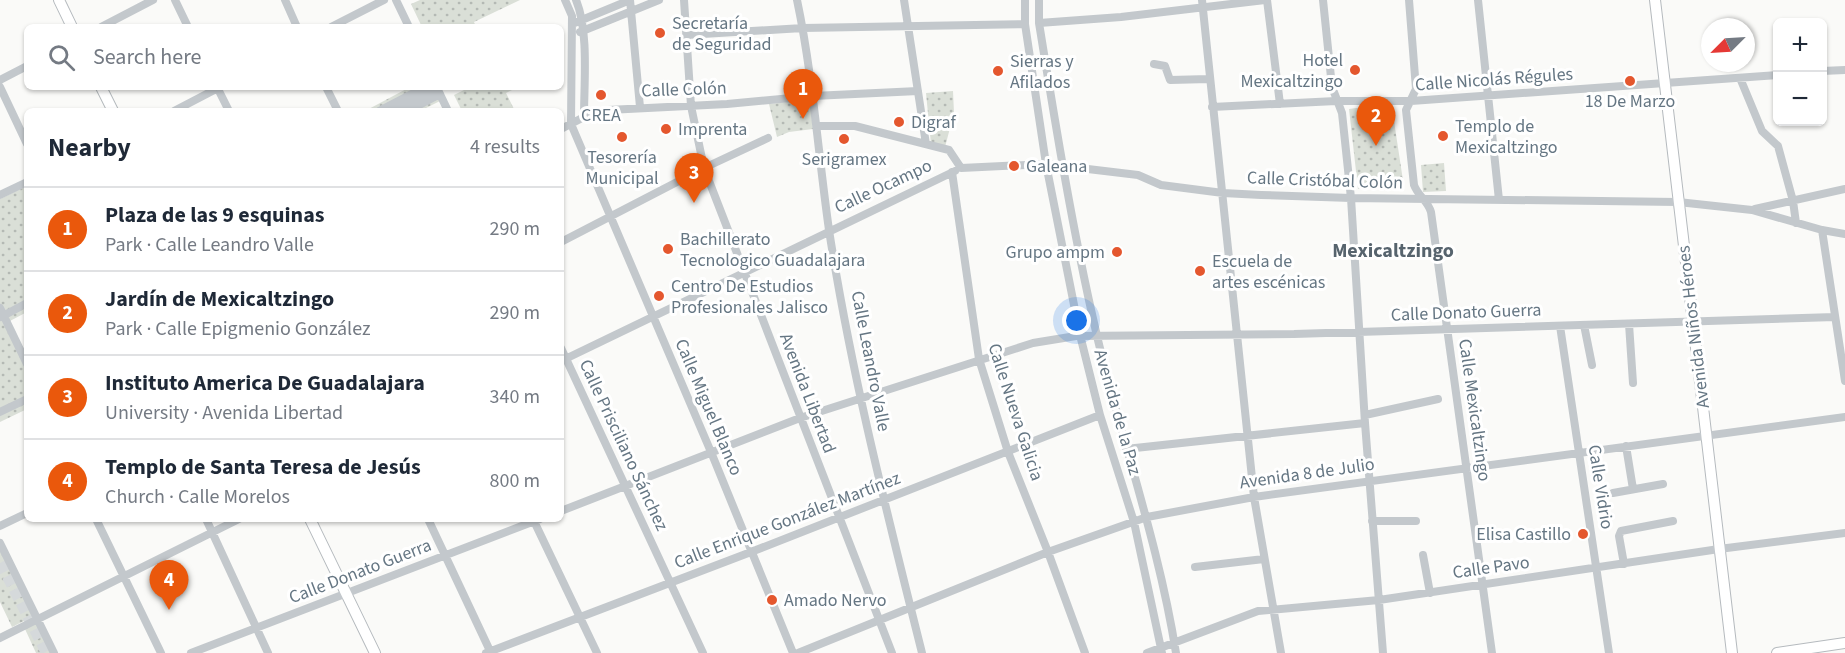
<!DOCTYPE html>
<html lang="en">
<head>
<meta charset="utf-8">
<style>
	:root { --surface:#fff; --page:#f2f2f3; --text:#1f2937; --muted:#747a83; --line:#e0e1e3; --accent:#ea580c }
	body { margin:0; font-family:"Source Sans 3",sans-serif; background:var(--page); color:var(--text) }
	.controls { position:absolute; right:18px; top:18px; display:grid; overflow:hidden; border-radius:9px; box-shadow:0 2px 4px #0004 }
	.controls button { width:54px; height:54px; display:grid; place-items:center; padding:0; border:0; border-bottom:2px solid var(--line); background:var(--surface); color:var(--text); font:30px sans-serif }
	.compass { position:absolute; left:1701px; top:18px; width:54px; height:54px; border-radius:50%; background:var(--surface); box-shadow:0 2px 4px #0004; rotate:246deg }
	.you { position:absolute; left:1077px; top:321px; width:21px; height:21px; margin:-15px; border:4px solid #fff; border-radius:50%; background:#1a73e8; box-shadow:0 0 0 9px #1a73e833 }
	.badge { display:grid; place-items:center; width:39px; height:39px; border-radius:50%; background:var(--accent); color:#fff; font-size:20px; font-weight:700 }
	.pin { position:absolute; translate:-50% -50px; filter:drop-shadow(0 2px 3px #0008) }
	.pin::after { content:''; position:absolute; top:32px; width:21px; height:18px; background:inherit; clip-path:polygon(0 0,100% 0,50% 100%) }
	.list { margin:0; padding:0; list-style:none }
	h2 { display:flex; justify-content:space-between; align-items:center; height:78px; margin:0; padding:0 24px; font-size:26px }
	h2 small { font-size:20px; font-weight:400; color:var(--muted) }
	.list li { display:grid; grid-template-columns:39px 1fr auto; gap:18px; align-items:center; box-sizing:border-box; height:84px; padding:0 24px; border-top:2px solid var(--line) }
	.list b { display:block; font-size:22px; white-space:nowrap }
	.list p { margin:0; font-size:20px; white-space:nowrap; color:var(--muted) }
	.list em { font-size:20px; font-style:normal; color:var(--muted) }
	.icon { flex:none; width:33px; height:33px; fill:none; stroke:currentColor; stroke-width:2; stroke-linecap:round; stroke-linejoin:round }
	.map { position:relative; flex:none; width:1845px; height:653px; overflow:hidden }
	.search { position:absolute; background:var(--surface); box-shadow:0 2px 4px #0004; left:24px; top:24px; width:540px; height:66px; display:flex; align-items:center; gap:15px; box-sizing:border-box; padding:0 21px; border-radius:9px; color:var(--muted); font-size:22px }
	.panel { position:absolute; background:var(--surface); box-shadow:0 2px 4px #0004; left:24px; top:108px; width:540px; height:414px; border-radius:9px }
	.map>svg:first-child { display:block }
</style>
</head>
<body>
<div class="map">
<svg width="1845" height="653" viewBox="0 0 1845 653">
	<defs>
		<pattern id="park-dots" width="8" height="8" patternUnits="userSpaceOnUse" patternTransform="scale(1.5)"><rect width="8" height="8" fill="#dadfd7"/><path d="M2 2h.1M6 6h.1" fill="none" stroke="#b4b9b4" stroke-width="1.8" stroke-linecap="round"/></pattern>
	</defs>
	<rect width="100%" height="100%" fill="#fafaf8"/>
	<!-- park -->
	<path fill="url(#park-dots)" d="M420 0H520L474 22 476 27H422L411 4Z
		M410 87H434L440 101 420 111H365Z
		M470 87H518L506 93 515 111H462L454 95Z
		M953 91 954 113 945 147 931 144 926 93Z
		M806 100 810 102 813 129 789 132 777 137 769 104Z
		M1356 108H1392L1404 187 1358 189 1349 109Z
		M1444 163 1446 191 1423 192 1421 165Z
		M27 186V312L8 322 27 361V409L0 422V199Z
		M0 547 34 616 12 627 0 602Z
		M38 623 52 653H36L25 629Z"/>
	<g fill="none" stroke-linecap="round" stroke-linejoin="round">
		<!-- major-tunnel -->
		<path stroke="#d5d9db" stroke-width="10" stroke-dasharray="10 5" stroke-linecap="butt" d="M0 563 46 653"/>
		<!-- major casing -->
		<g stroke="#b5babe" stroke-width="12">
			<path id="major" d="M59 0 72 27
				M1655 0 1732 653
				M101 87 113 111
				M310 519 375 653
				M1777 653 1845 643"/>
		</g>
		<!-- minor -->
		<path stroke="#c3c8cc" stroke-width="8" d="M175 0 188 27
			M285 0 297 27
			M396 0 409 27
			M565 0 572 16 571 124 711 452 793 653
			M576 0C589 31 584 83 584 117
			M684 0 691 106 704 168 892 653
			M797 0C813 76 818 153 829 230 851 373 887 513 922 653
			M904 0 926 144
			M1025 0V24L1046 164 1080 335 1100 415 1134 522 1162 653
			M1039 0V23C1056 128 1073 233 1097 336 1122 442 1159 545 1176 653
			M1202 0 1254 497 1281 653
			M1267 0 1280 104
			M1323 0 1332 87 1342 113 1351 198 1365 423 1383 653
			M1409 0 1416 89 1406 110 1414 185C1418 196 1428 201 1431 212L1492 653
			M1478 0 1499 200
			M1039 23 1121 17 1265 0
			M572 24 630 0 640 107
			M101 27 153 0
			M331 27 384 0
			M580 32 659 0
			M686 35 803 28 1025 24
			M1154 64 1165 66 1170 80 1209 79
			M1822 71 1845 70
			M1740 78 1762 131 1778 146 1793 201 1796 223
			M0 80 27 66
			M0 87 27 144
			M217 87 229 111
			M326 87 338 111
			M438 90 448 111
			M1212 107 1336 101H1411L1778 75
			M174 111 220 87
			M379 111 425 87
			M394 111 439 87
			M408 111 440 94
			M817 126H855L949 150 961 168 1046 164 1138 175 1161 185 1223 193 1261 195 1351 198 1678 202 1752 210 1822 230 1845 234
			M561 129 584 117 608 110 727 104 813 96 918 91
			M952 172 979 359 1008 452 1048 552 1085 653
			M0 195 27 182
			M1755 209 1845 189
			M1822 230 1845 381
			M561 242 704 168 768 138
			M0 308 27 364
			M1 317 27 303
			M1629 324 1633 383
			M1584 325 1592 365
			M1560 326 1609 653
			M561 348 703 653
			M561 361 955 171
			M0 412 27 399
			M1365 415 1438 399
			M1626 446 1633 489
			M1126 449 1365 423
			M1613 493 1663 484
			M561 511 800 418 1033 343 1076 336 1294 334 1835 317
			M96 519 161 653
			M206 519 268 653
			M428 519 491 653
			M533 519 597 653
			M1372 521H1416
			M0 526 27 513
			M0 543 54 653
			M1423 555 1430 593
			M1624 564 1619 536 1621 531 1673 521
			M1195 567 1264 559
			M0 638 239 519
			M191 653 540 519
			M486 653 751 552 1100 415
			M798 653 1048 552 1147 517 1254 497 1845 417
			M1147 653 1258 611 1379 600 1719 549 1845 533"/>
		<!-- major -->
		<use href="#major" stroke="#fff" stroke-width="10"/>
	</g>
	<!-- markers -->
	<g fill="#e4572e" stroke="#fff" stroke-width="2">
		<circle cx="660" cy="33" r="6"/>
		<circle cx="1355" cy="70" r="6"/>
		<circle cx="998" cy="71" r="6"/>
		<circle cx="1630" cy="81" r="6"/>
		<circle cx="601" cy="95" r="6"/>
		<circle cx="899" cy="122" r="6"/>
		<circle cx="666" cy="129" r="6"/>
		<circle cx="1443" cy="136" r="6"/>
		<circle cx="622" cy="137" r="6"/>
		<circle cx="844" cy="139" r="6"/>
		<circle cx="1014" cy="166" r="6"/>
		<circle cx="668" cy="249" r="6"/>
		<circle cx="1117" cy="252" r="6"/>
		<circle cx="1200" cy="271" r="6"/>
		<circle cx="659" cy="296" r="6"/>
		<circle cx="1583" cy="534" r="6"/>
		<circle cx="772" cy="600" r="6"/>
	</g>
	<g text-anchor="middle" stroke-width="6" stroke-linejoin="round" paint-order="stroke">
		<!-- poi labels -->
		<g font-size="18" fill="#657683" stroke="#fff" text-anchor="start">
			<text x="672" y="29">Secretaría<tspan x="672" dy="21">de Seguridad</tspan></text>
			<text x="1343" y="66" text-anchor="end">Hotel<tspan x="1343" dy="21">Mexicaltzingo</tspan></text>
			<text x="1010" y="67">Sierras y<tspan x="1010" dy="21">Afilados</tspan></text>
			<text x="1630" y="107" text-anchor="middle">18 De Marzo</text>
			<text x="601" y="121" text-anchor="middle">CREA</text>
			<text x="911" y="128">Digraf</text>
			<text x="1455" y="132">Templo de<tspan x="1455" dy="21">Mexicaltzingo</tspan></text>
			<text x="678" y="135">Imprenta</text>
			<text x="622" y="163" text-anchor="middle">Tesorería<tspan x="622" dy="21">Municipal</tspan></text>
			<text x="844" y="165" text-anchor="middle">Serigramex</text>
			<text x="1026" y="172">Galeana</text>
			<text x="680" y="245">Bachillerato<tspan x="680" dy="21">Tecnologico Guadalajara</tspan></text>
			<text x="1105" y="258" text-anchor="end">Grupo ampm</text>
			<text x="1212" y="267">Escuela de<tspan x="1212" dy="21">artes escénicas</tspan></text>
			<text x="671" y="292">Centro De Estudios<tspan x="671" dy="21">Profesionales Jalisco</tspan></text>
			<text x="1571" y="540" text-anchor="end">Elisa Castillo</text>
			<text x="784" y="606">Amado Nervo</text>
		</g>
		<!-- street labels -->
		<g font-size="18" fill="#657683" stroke="#fff">
			<text transform="translate(1494 79) rotate(-4)" y="6">Calle Nicolás Régules</text>
			<text transform="translate(684 89) rotate(-2)" y="6">Calle Colón</text>
			<text transform="translate(1325 180) rotate(2)" y="6">Calle Cristóbal Colón</text>
			<text transform="translate(883 186) rotate(-25)" y="6">Calle Ocampo</text>
			<text transform="translate(1466 312) rotate(-2)" y="6">Calle Donato Guerra</text>
			<text transform="translate(1693 327) rotate(-97)" y="6">Avenida Niños Héroes</text>
			<text transform="translate(871 361) rotate(79)" y="6">Calle Leandro Valle</text>
			<text transform="translate(808 393) rotate(69)" y="6">Avenida Libertad</text>
			<text transform="translate(709 407) rotate(67)" y="6">Calle Miguel Blanco</text>
			<text transform="translate(1475 410) rotate(82)" y="6">Calle Mexicaltzingo</text>
			<text transform="translate(1016 412) rotate(72)" y="6">Calle Nueva Galicia</text>
			<text transform="translate(1118 412) rotate(74)" y="6">Avenida de la Paz</text>
			<text transform="translate(624 445) rotate(65)" y="6">Calle Prisciliano Sánchez</text>
			<text transform="translate(1307 473) rotate(-8)" y="6">Avenida 8 de Julio</text>
			<text transform="translate(1601 487) rotate(81)" y="6">Calle Vidrio</text>
			<text transform="translate(787 520) rotate(-21)" y="6">Calle Enrique González Martínez</text>
			<text transform="translate(1491 567) rotate(-8)" y="6">Calle Pavo</text>
			<text transform="translate(360 571) rotate(-21)" y="6">Calle Donato Guerra</text>
		</g>
		<!-- neighbourhood labels -->
		<g font-size="20" font-weight="bold" fill="#57646e" stroke="#fff">
			<text x="1393" y="257">Mexicaltzingo</text>
		</g>
	</g>
</svg>
<div class="controls">
<button>+</button>
<button>−</button>
</div>
<svg class="compass" viewBox="-18 -18 36 36"><path d="M0-13l5 13h-10z" fill="#e53935"/><path d="M0 13l5-13h-10z" fill="#747a83"/></svg>
<div class="you"></div>
<div class="pin badge" style="left:803px;top:119px">1</div>
<div class="pin badge" style="left:1376px;top:146px">2</div>
<div class="pin badge" style="left:694px;top:203px">3</div>
<div class="pin badge" style="left:169px;top:610px">4</div>
<div class="search"><svg class="icon" aria-label="search" viewBox="0 0 24 24"><circle cx="10" cy="10" r="6"/><path d="M15 15l6 6"/></svg>Search here</div>
<section class="panel">
<h2>Nearby<small>4 results</small></h2>
<ul class="list">
<li><span class="badge">1</span><div><b>Plaza de las 9 esquinas</b><p>Park · Calle Leandro Valle</p></div><em>290 m</em></li>
<li><span class="badge">2</span><div><b>Jardín de Mexicaltzingo</b><p>Park · Calle Epigmenio González</p></div><em>290 m</em></li>
<li><span class="badge">3</span><div><b>Instituto America De Guadalajara</b><p>University · Avenida Libertad</p></div><em>340 m</em></li>
<li><span class="badge">4</span><div><b>Templo de Santa Teresa de Jesús</b><p>Church · Calle Morelos</p></div><em>800 m</em></li>
</ul>
</section>
</div>
</body>
</html>
